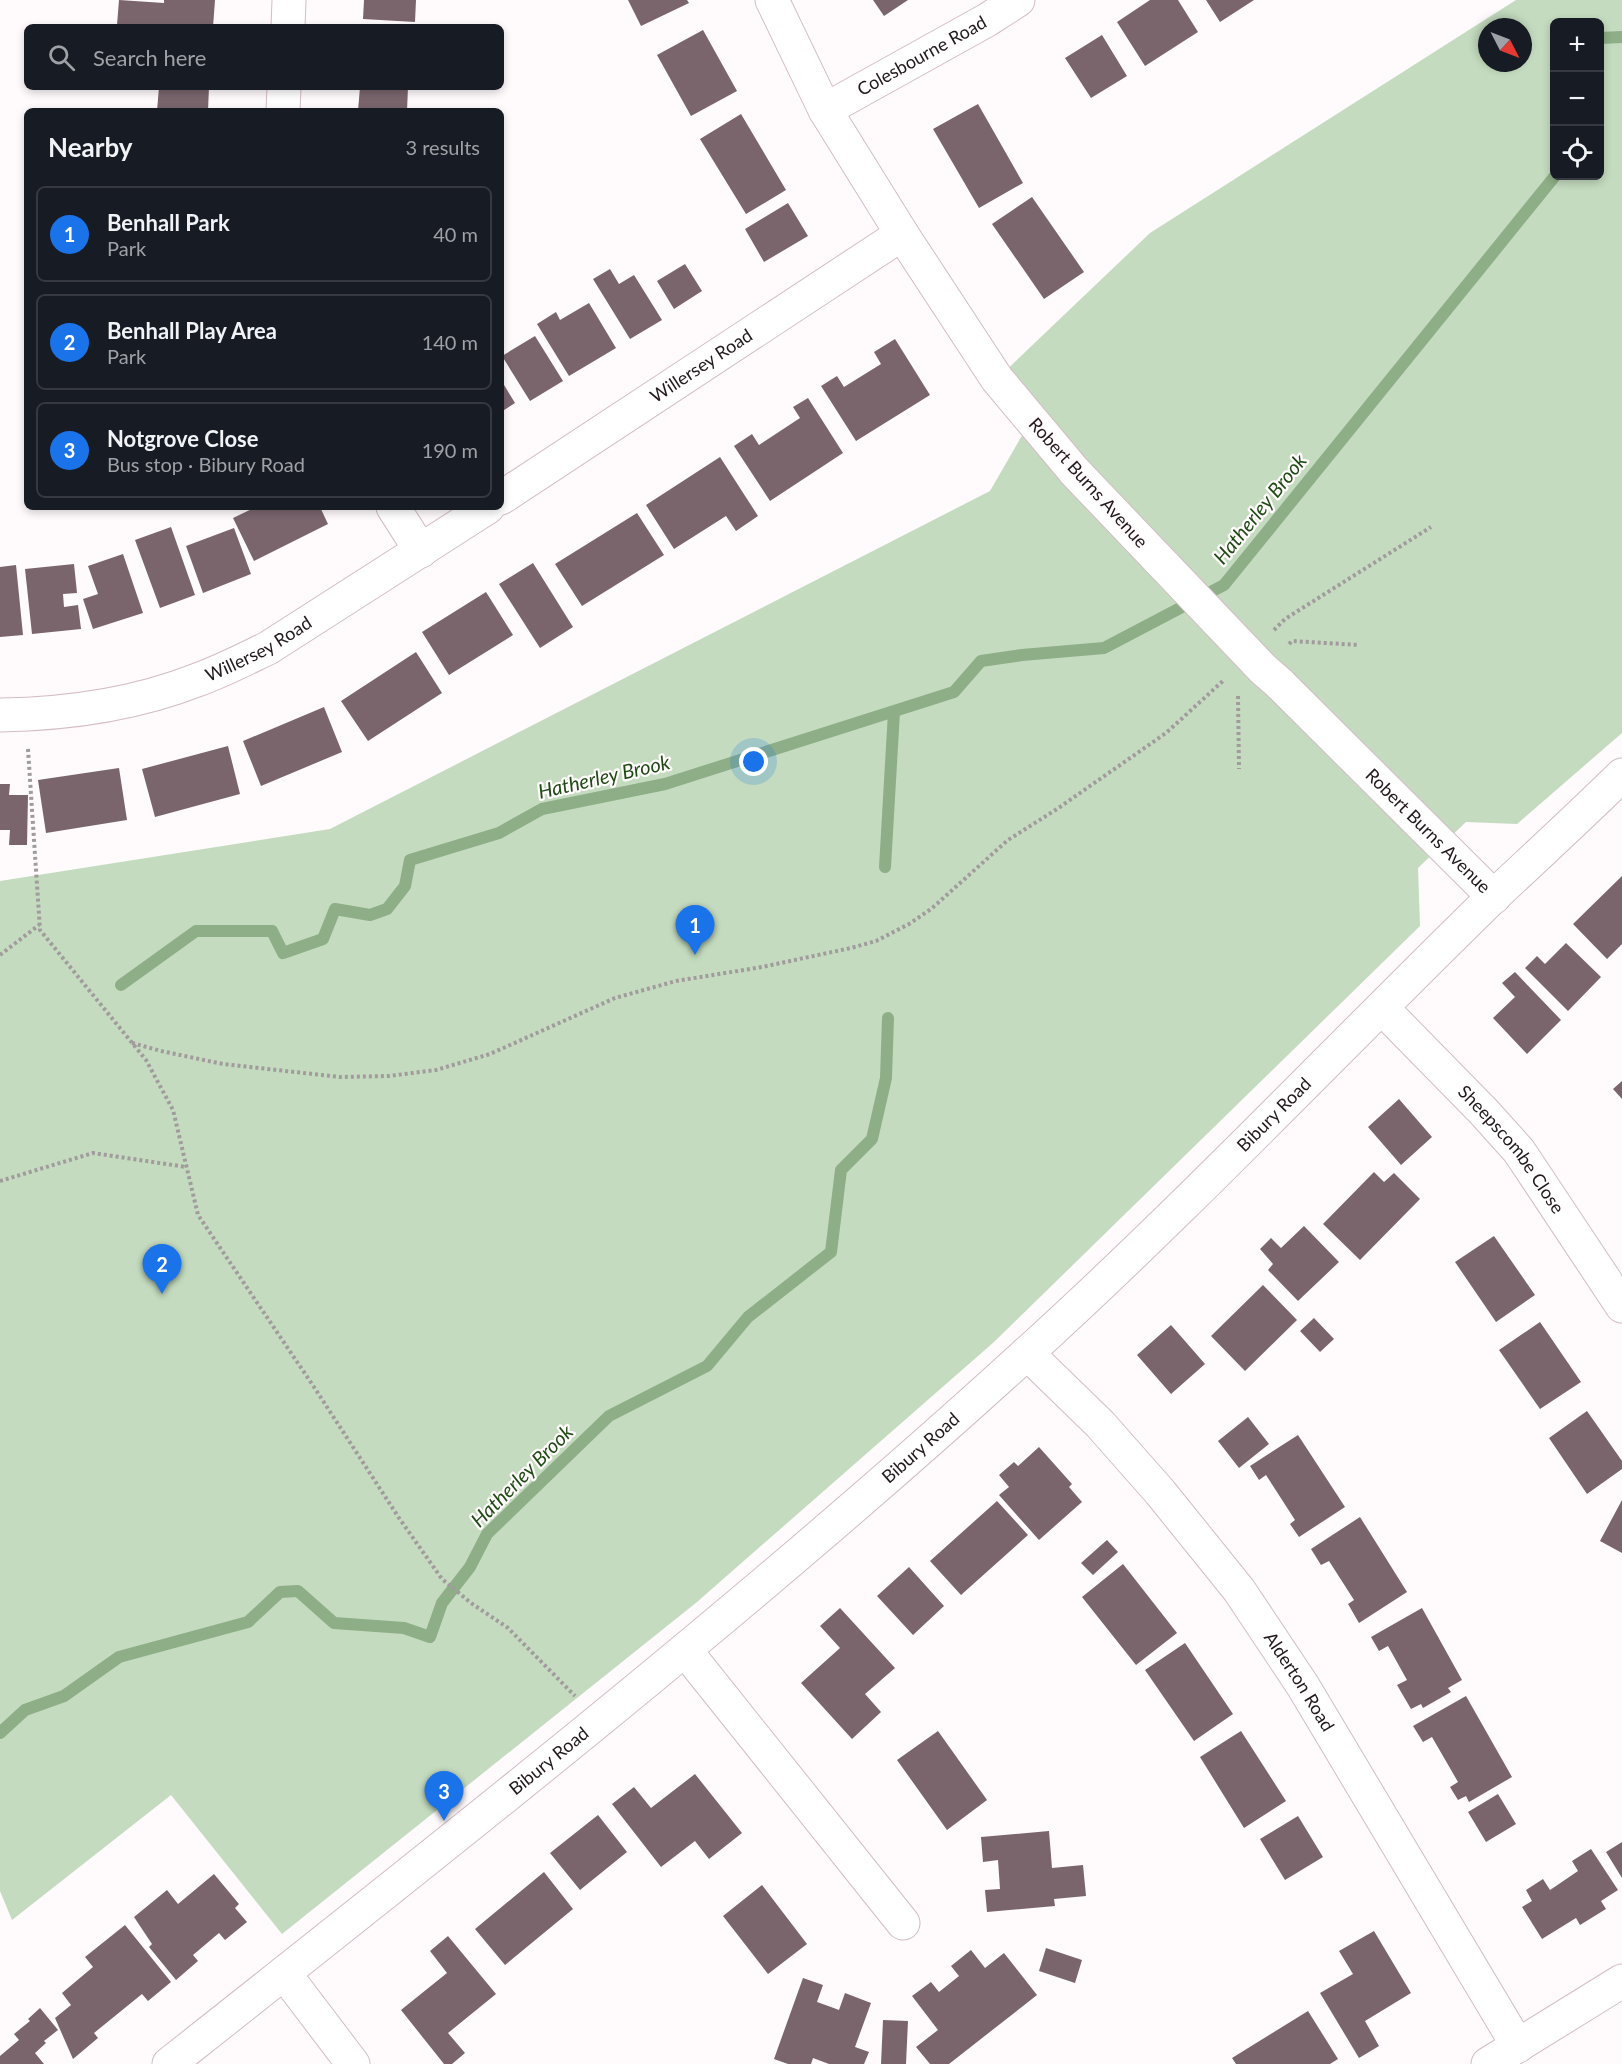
<!DOCTYPE html>
<html lang="en">
<head>
<meta charset="utf-8">
<style>
	:root { --surface:#171b24; --page:#242831; --text:#f1f3f6; --muted:#9ea1a6; --line:#363941; --accent:#1a73e8 }
	body { margin:0; font-family:Lato,sans-serif; background:var(--page); color:var(--text) }
	.controls { position:absolute; right:18px; top:18px; display:grid; overflow:hidden; border-radius:9px; box-shadow:0 3px 9px #0003 }
	.controls button { width:54px; height:54px; display:grid; place-items:center; padding:0; border:0; border-bottom:2px solid var(--line); background:var(--surface); color:var(--text); font:30px sans-serif }
	.compass { position:absolute; left:1478px; top:18px; width:54px; height:54px; border-radius:50%; background:var(--surface); box-shadow:0 3px 9px #0003; rotate:132deg }
	.you { position:absolute; left:754px; top:762px; width:21px; height:21px; margin:-15px; border:4px solid #fff; border-radius:50%; background:#1a73e8; box-shadow:0 0 0 9px #1a73e833 }
	.badge { display:grid; place-items:center; width:39px; height:39px; border-radius:50%; background:var(--accent); color:#fff; font-size:20px; font-weight:700 }
	.pin { position:absolute; translate:-50% -50px; filter:drop-shadow(0 2px 3px #0008) }
	.pin::after { content:''; position:absolute; top:32px; width:21px; height:18px; background:inherit; clip-path:polygon(0 0,100% 0,50% 100%) }
	.list { margin:0; padding:0; list-style:none }
	h2 { display:flex; justify-content:space-between; align-items:center; height:78px; margin:0; padding:0 24px; font-size:26px }
	h2 small { font-size:20px; font-weight:400; color:var(--muted) }
	.list li { display:grid; grid-template-columns:39px 1fr auto; gap:18px; align-items:center; box-sizing:border-box; height:96px; margin:0 12px 12px; padding:0 12px; border:2px solid var(--line); border-radius:9px }
	.list b { display:block; font-size:22px; white-space:nowrap }
	.list p { margin:0; font-size:20px; white-space:nowrap; color:var(--muted) }
	.list em { font-size:20px; font-style:normal; color:var(--muted) }
	.icon { flex:none; width:33px; height:33px; fill:none; stroke:currentColor; stroke-width:2; stroke-linecap:round; stroke-linejoin:round }
	.map { position:relative; flex:none; width:1622px; height:2064px; overflow:hidden }
	.search { position:absolute; background:var(--surface); box-shadow:0 3px 9px #0003; left:24px; top:24px; width:480px; height:66px; display:flex; align-items:center; gap:15px; box-sizing:border-box; padding:0 21px; border-radius:9px; color:var(--muted); font-size:22px }
	.panel { position:absolute; background:var(--surface); box-shadow:0 3px 9px #0003; left:24px; top:108px; width:480px; height:402px; border-radius:9px }
	.map>svg:first-child { display:block }
</style>
</head>
<body>
<div class="map">
<svg width="1622" height="2064" viewBox="0 0 1622 2064">
	<rect width="100%" height="100%" fill="#fffafc"/>
	<!-- green -->
	<path fill="#c4dbbf" fill-rule="evenodd" d="M1516 0H1622V733L1517 824 1466 822 1418 868 1420 926 994 1342 697 1602 282 1934 171 1795 12 1920 0 1891V881L330 829 990 491 1031 420 997 379 1150 233ZM1554 22H1600V176H1554ZM1487 27H1523V63H1487Z"/>
	<g fill="none" stroke-linecap="round" stroke-linejoin="round">
		<!-- stream -->
		<path stroke="#8dae86" stroke-width="12" d="M1600 38 1622 37
			M885 867 894 712
			M121 985 196 931H272L283 953 323 939 335 909 370 915 387 909 405 886 410 860 499 833 542 809 665 784 954 692 981 661 1022 655 1104 648 1224 585 1555 176
			M0 1733 25 1710 64 1696 119 1657 248 1622 280 1592 298 1591 334 1623 404 1628 430 1637 442 1603 470 1567 487 1534 609 1416 707 1366 748 1317 831 1252 841 1170 872 1139 886 1078 888 1018"/>
	</g>
	<!-- building -->
	<path fill="#7a656d" d="M119 0 164 3V0H215L213 27 117 25Z
		M364 0H416L415 22 363 19Z
		M628 0H687L689 3 641 26Z
		M873 0H908L884 16Z
		M1150 0H1178L1198 32 1145 66 1117 22Z
		M1206 0H1254L1220 22Z
		M703 30 737 91 691 116 657 55Z
		M1102 35 1127 76 1091 98 1065 58Z
		M159 87H209L208 111H157Z
		M360 87H408L407 111H358Z
		M978 104 1023 183 979 208 933 129Z
		M741 114 786 190 746 214 700 139Z
		M1032 197 1084 272 1044 299 992 224Z
		M788 203 808 236 764 262 745 229Z
		M685 264 702 291 674 309 657 281Z
		M610 269 619 284 634 275 662 320 630 339 593 279Z
		M589 303 616 348 569 376 537 324 556 312 560 320Z
		M535 336 563 381 530 401 502 356Z
		M895 339 930 395 856 441 821 386 837 376 844 387 881 364 874 352Z
		M501 380 515 403 501 412Z
		M808 398 843 453 770 501 734 446 752 434 759 445 800 418 793 407Z
		M720 457 758 516 736 531 726 516 674 549 646 505Z
		M256 507H320L328 524 254 561 233 518Z
		M637 513 664 555 582 606 555 564Z
		M171 527 195 595 160 608 135 540Z
		M234 528 251 574 203 593 186 546Z
		M123 554 143 613 93 629 83 599 98 594 88 566Z
		M533 563 573 627 540 648 499 584Z
		M74 564 77 593 63 594 64 607 78 605 81 629 32 634 25 569Z
		M16 565 23 635 0 637V567Z
		M486 592 513 635 449 675 422 632Z
		M416 652 442 693 368 741 341 701Z
		M324 707 342 752 261 786 243 741Z
		M228 746 240 794 155 817 142 769Z
		M119 768 127 820 46 833 38 780Z
		M0 784H10L9 795H28L27 845H9L10 830H0Z
		M1622 876V944L1607 959 1573 924Z
		M1566 943 1601 977 1568 1011 1525 968 1537 956 1545 964Z
		M1515 972 1561 1020 1527 1054 1493 1018 1515 997 1502 983Z
		M1622 1081V1099L1613 1089Z
		M1399 1099 1432 1137 1401 1165 1368 1127Z
		M1374 1172 1384 1182 1394 1173 1420 1199 1360 1260 1323 1224Z
		M1304 1226 1339 1262 1298 1301 1268 1270 1273 1264 1260 1249 1271 1238 1281 1248Z
		M1494 1236 1535 1295 1496 1322 1455 1262Z
		M1263 1285 1297 1320 1245 1371 1211 1336Z
		M1314 1318 1334 1339 1320 1352 1300 1331Z
		M1540 1322 1581 1382 1540 1409 1499 1350Z
		M1171 1325 1205 1364 1171 1394 1137 1355Z
		M1587 1411 1622 1461V1469L1587 1494 1549 1438Z
		M1248 1417 1269 1444 1239 1468 1218 1441Z
		M1298 1435 1345 1507 1299 1537 1290 1524 1295 1520 1266 1475 1259 1480 1250 1466Z
		M1039 1447 1072 1484 1069 1487 1082 1502 1039 1540 999 1495 1009 1487 999 1475 1014 1462 1018 1466Z
		M1622 1500V1553L1600 1541Z
		M997 1501 1028 1535 961 1595 930 1561Z
		M1360 1517 1407 1592 1359 1623 1348 1604 1354 1600 1329 1561 1321 1565 1311 1549Z
		M1107 1540 1118 1552 1093 1575 1081 1563Z
		M1123 1564 1177 1633 1136 1665 1082 1597Z
		M909 1567 944 1606 913 1635 877 1596Z
		M840 1608 895 1668 865 1694 881 1712 852 1739 801 1683 840 1648 820 1626Z
		M1422 1608 1462 1680 1448 1688 1451 1692 1423 1708 1421 1704 1411 1709 1397 1685 1407 1680 1388 1646 1379 1651 1371 1637Z
		M1185 1643 1233 1714 1194 1741 1145 1670Z
		M1466 1696 1512 1777 1469 1802 1466 1796 1458 1800 1450 1787 1458 1782 1432 1737 1423 1742 1413 1726Z
		M938 1731 987 1800 947 1830 897 1760Z
		M1241 1731 1286 1801 1244 1828 1200 1757Z
		M695 1774 742 1833 709 1859 695 1841 661 1867 612 1804 634 1787 651 1808Z
		M1498 1794 1516 1824 1486 1842 1468 1812Z
		M598 1815 627 1852 580 1890 550 1853Z
		M1298 1816 1323 1857 1285 1880 1260 1839Z
		M1049 1831 1052 1868 1083 1865 1086 1896 1054 1899 1055 1906 987 1912 985 1890 1000 1889 998 1860 983 1862 981 1837Z
		M1622 1842V1878L1606 1852Z
		M1591 1849 1618 1890 1601 1901 1606 1909 1580 1925 1576 1918 1542 1939 1522 1907 1532 1901 1526 1890 1543 1879 1550 1890 1556 1886 1578 1871 1572 1861Z
		M544 1872 573 1909 505 1965 475 1929Z
		M214 1874 239 1904 235 1908 247 1922 225 1940 219 1933 193 1955 198 1961 176 1980 149 1947 152 1944 134 1917 167 1890 178 1904Z
		M762 1885 807 1944 768 1974 723 1916Z
		M125 1925 171 1982 148 2001 142 1994 94 2033 98 2038 73 2059 55 2018 71 2005 62 1993 93 1967 85 1957Z
		M1374 1931 1411 1993 1365 2021 1379 2046 1359 2058 1320 1993 1353 1974 1339 1951Z
		M448 1936 496 1994 448 2033 465 2053 452 2064H444L401 2010 447 1973 430 1951Z
		M1046 1948 1082 1960 1075 1983 1039 1971Z
		M971 1950 985 1968 1004 1953 1037 1995 949 2064H930L916 2047 938 2030 912 1996 931 1982 939 1992 959 1976 951 1966Z
		M803 1978 823 1985 817 2002 831 2007 839 2010 845 1993 871 2003 855 2047 869 2052 864 2064H829L813 2058 811 2064H788L774 2059Z
		M40 2008 58 2030 44 2041 46 2043 35 2053 44 2064H0V2056L19 2040 14 2034 30 2021 28 2019Z
		M1308 2011 1338 2059 1330 2064H1236L1232 2058Z
		M883 2020 908 2021 906 2064H881Z"/>
	<g fill="none" stroke-linecap="round" stroke-linejoin="round">
		<!-- minor casing -->
		<g stroke="#d4bcc5" stroke-width="35">
			<g id="minor">
				<path d="M772 0 825 110 902 234 997 379 1075 472"/>
				<path d="M288 27 289 0"/>
				<path id="s1" d="M825 110 987 20 1018 0"/>
				<path d="M283 111 284 87"/>
				<path id="s2" d="M501 498 902 234"/>
				<path d="M393 507 421 551"/>
				<path id="s3" d="M1279 683 1494 897"/>
				<path id="s4" d="M0 715C66 714 136 704 197 680 222 671 245 659 268 648L488 507"/>
				<path id="s5" d="M1382 1008 1483 1111 1519 1151 1622 1306"/>
				<path id="s6" d="M1027 1353 1100 1424 1160 1492 1239 1590 1303 1686 1518 2046"/>
				<path d="M685 1650 903 1923"/>
				<path d="M284 1973 353 2064"/>
				<path id="s7" d="M169 2064C460 1834 752 1604 1026 1354 1188 1207 1338 1048 1494 896 1537 856 1580 816 1622 775"/>
				<path d="M1488 2064 1622 1981"/>
			</g>
		</g>
		<!-- path -->
		<path stroke="#a19b9d" stroke-width="4" stroke-dasharray="3 3" stroke-linecap="butt" d="M1274 630 1285 619 1431 527
			M1289 644 1292 641 1359 645
			M1238 696 1239 769
			M28 749 40 930 146 1060 173 1110 198 1215 314 1387 399 1518 442 1579 471 1603 508 1628 575 1696
			M0 955 39 925
			M132 1043 161 1051 223 1064 340 1077 389 1076 436 1070 490 1054 615 998 676 981 762 967 851 948 876 941 909 924 931 909 1008 840 1057 809 1166 733 1224 680
			M0 1181 93 1153 186 1167"/>
		<!-- minor -->
		<use href="#minor" stroke="#fff" stroke-width="33"/>
		<!-- minor-bridge casing -->
		<g stroke="#d4bcc5" stroke-width="35" stroke-linecap="butt">
			<path id="minor-bridge" d="M1075 472 1263 669 1279 683"/>
		</g>
		<!-- minor-bridge -->
		<use href="#minor-bridge" stroke="#fff" stroke-width="33"/>
	</g>
	<g text-anchor="middle" stroke-width="4.5" stroke-linejoin="round" paint-order="stroke">
		<!-- street labels -->
		<g font-size="18" fill="#22191c" stroke="#fffafc">
			<text dy="6" stroke="none"><textPath href="#s1" startOffset="111">Colesbourne Road</textPath></text>
			<text dy="6" stroke="none"><textPath href="#s2" startOffset="240">Willersey Road</textPath></text>
			<text transform="translate(1088 483) rotate(48)" y="6">Robert Burns Avenue</text>
			<text dy="6" stroke="none"><textPath href="#s4" startOffset="270">Willersey Road</textPath></text>
			<text dy="6" stroke="none"><textPath href="#s3" startOffset="210">Robert Burns Avenue</textPath></text>
			<text dy="6" stroke="none"><textPath href="#s7" startOffset="1458">Bibury Road</textPath></text>
			<text dy="6" stroke="none"><textPath href="#s5" startOffset="192">Sheepscombe Close</textPath></text>
			<text dy="6" stroke="none"><textPath href="#s7" startOffset="972">Bibury Road</textPath></text>
			<text dy="6" stroke="none"><textPath href="#s6" startOffset="428">Alderton Road</textPath></text>
			<text dy="6" stroke="none"><textPath href="#s7" startOffset="486">Bibury Road</textPath></text>
		</g>
		<!-- water labels -->
		<g font-size="20" font-style="italic" fill="#1e4a13" stroke="#fffafc">
			<text transform="translate(1260 509) rotate(-51)" y="7">Hatherley Brook</text>
			<text transform="translate(604 777) rotate(-13)" y="7">Hatherley Brook</text>
			<text transform="translate(522 1476) rotate(-45)" y="7">Hatherley Brook</text>
		</g>
	</g>
</svg>
<div class="controls">
<button>+</button>
<button>−</button>
<button><svg class="icon" aria-label="locate" viewBox="0 0 24 24"><circle cx="12" cy="12" r="6"/><path d="M12 2v4M12 18v4M2 12h4M18 12h4"/></svg></button>
</div>
<svg class="compass" viewBox="-18 -18 36 36"><path d="M0-13l5 13h-10z" fill="#e53935"/><path d="M0 13l5-13h-10z" fill="#9ea1a6"/></svg>
<div class="you"></div>
<div class="pin badge" style="left:695px;top:955px">1</div>
<div class="pin badge" style="left:162px;top:1294px">2</div>
<div class="pin badge" style="left:444px;top:1821px">3</div>
<div class="search"><svg class="icon" aria-label="search" viewBox="0 0 24 24"><circle cx="10" cy="10" r="6"/><path d="M15 15l6 6"/></svg>Search here</div>
<section class="panel">
<h2>Nearby<small>3 results</small></h2>
<ul class="list">
<li><span class="badge">1</span><div><b>Benhall Park</b><p>Park</p></div><em>40 m</em></li>
<li><span class="badge">2</span><div><b>Benhall Play Area</b><p>Park</p></div><em>140 m</em></li>
<li><span class="badge">3</span><div><b>Notgrove Close</b><p>Bus stop · Bibury Road</p></div><em>190 m</em></li>
</ul>
</section>
</div>
</body>
</html>
